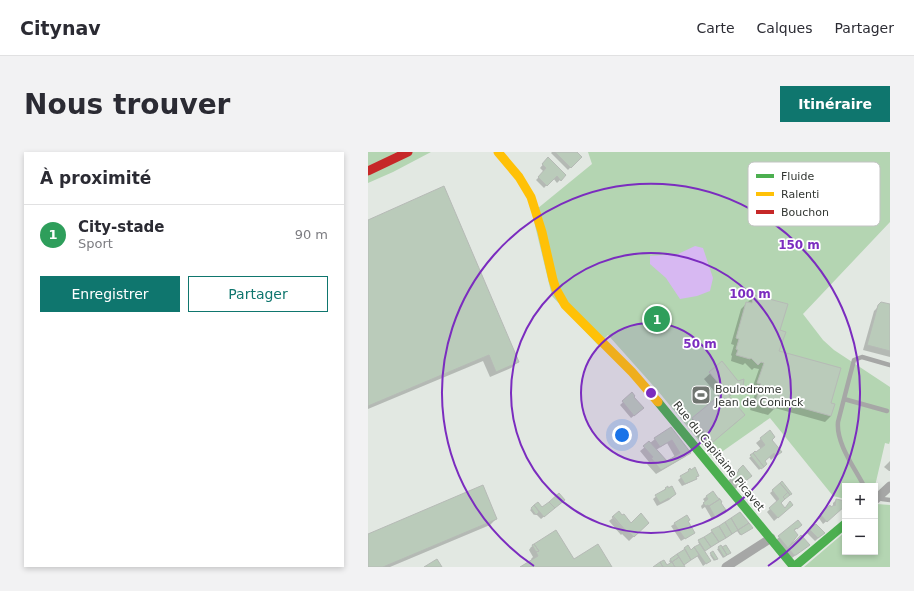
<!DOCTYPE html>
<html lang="fr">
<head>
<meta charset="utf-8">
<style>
	:root { --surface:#fff; --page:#f2f2f3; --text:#2b2b33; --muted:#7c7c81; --line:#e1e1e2; --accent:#0f766e }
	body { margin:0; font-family:"DejaVu Sans",sans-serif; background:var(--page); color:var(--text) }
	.controls { position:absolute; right:12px; bottom:12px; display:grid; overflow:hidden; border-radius:0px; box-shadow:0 2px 6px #0003 }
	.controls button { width:36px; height:36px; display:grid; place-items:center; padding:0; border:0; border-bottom:1px solid var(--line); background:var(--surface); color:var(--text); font:20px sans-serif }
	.you { position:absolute; left:254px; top:283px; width:14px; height:14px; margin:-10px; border:3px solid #fff; border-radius:50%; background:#1a73e8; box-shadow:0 0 0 6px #1a73e833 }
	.badge { display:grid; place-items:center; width:26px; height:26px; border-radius:50%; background:var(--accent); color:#fff; font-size:13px; font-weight:700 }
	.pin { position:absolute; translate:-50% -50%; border:2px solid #fff; box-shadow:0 1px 4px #0006 }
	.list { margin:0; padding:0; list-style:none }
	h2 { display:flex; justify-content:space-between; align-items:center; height:52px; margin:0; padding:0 16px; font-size:17px }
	h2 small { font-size:13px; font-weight:400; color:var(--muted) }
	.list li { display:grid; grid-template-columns:26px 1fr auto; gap:12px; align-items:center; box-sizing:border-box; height:60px; padding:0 16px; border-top:1px solid var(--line) }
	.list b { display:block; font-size:15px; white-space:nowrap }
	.list p { margin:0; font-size:13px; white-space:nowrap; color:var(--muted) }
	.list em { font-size:13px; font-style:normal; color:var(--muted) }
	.actions { display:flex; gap:8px; padding:12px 16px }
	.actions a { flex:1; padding:9px 0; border:1px solid var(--accent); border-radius:0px; text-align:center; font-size:14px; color:var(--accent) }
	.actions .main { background:var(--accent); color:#fff }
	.map { position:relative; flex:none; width:522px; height:415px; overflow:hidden; border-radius:0px }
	header { display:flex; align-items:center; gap:24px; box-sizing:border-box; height:56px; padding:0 20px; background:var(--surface); border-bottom:1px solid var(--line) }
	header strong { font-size:19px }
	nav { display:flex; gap:22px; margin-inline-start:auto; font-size:14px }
	.intro { display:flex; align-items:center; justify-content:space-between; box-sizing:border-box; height:96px; padding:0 24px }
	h1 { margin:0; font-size:28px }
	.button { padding:10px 18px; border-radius:0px; background:var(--accent); color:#fff; font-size:14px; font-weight:700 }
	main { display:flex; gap:24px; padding:0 24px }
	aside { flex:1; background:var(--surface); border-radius:0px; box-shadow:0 2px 6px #0003 }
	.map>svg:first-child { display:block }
</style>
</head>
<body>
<header>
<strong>Citynav</strong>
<nav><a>Carte</a><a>Calques</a><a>Partager</a></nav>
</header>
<div class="intro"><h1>Nous trouver</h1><a class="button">Itinéraire</a></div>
<main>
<aside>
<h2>À proximité<small></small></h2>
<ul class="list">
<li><span class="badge" style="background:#2e9e5b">1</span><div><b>City-stade</b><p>Sport</p></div><em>90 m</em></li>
</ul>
<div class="actions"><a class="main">Enregistrer</a><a>Partager</a></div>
</aside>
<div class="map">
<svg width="522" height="415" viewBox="0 0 522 415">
	<rect width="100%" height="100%" fill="#e2e8e2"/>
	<!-- green -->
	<path fill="#b4d5b2" d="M0 0H63L25 20 0 31Z
		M220 0H522V70L435 162 455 188 466 198 522 235V289L521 292 517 291 507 334H477V347L465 344 402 266 345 306 290 239 240 183 230 193 184 144 164 61 224 12Z
		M509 352 522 353V415H436L477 380V400H507V354Z"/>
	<!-- water -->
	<path fill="#d7b8f2" d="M327 94 335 96 345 126 342 139 329 144 312 147 298 126 282 112V104L310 102Z"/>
	<!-- shadow -->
	<path fill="#0003" fill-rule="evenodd" d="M184 0H203L212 5 200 18 183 1Z
		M177 10 197 23 189 31 185 26 176 36 168 28 176 20 172 16Z
		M0 69 150 210 143 216 122 225 115 209 0 257Z
		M386 144 411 179 410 199 462 252 463 264 457 270 407 256 400 263 382 258 388 238 384 237 391 217 386 216 384 218 377 211 375 213 363 209 364 204 363 203 366 193 363 192 373 157Z
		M514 151 522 153V205L495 198 506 159Z
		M354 211 374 234 361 245 370 269 338 295 319 272 351 245 336 227Z
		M264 242 272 259 263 266 252 253Z
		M303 276 322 300 317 305 288 322 279 312 281 310 272 299 287 287ZM299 291 307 305 298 310 288 298Z
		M401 280 403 288 412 300 403 308 401 305 396 310 393 316 391 318 381 306 393 297 388 291Z
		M522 309V319H521L516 315Z
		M375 315 380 327 367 337 360 329Z
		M322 318 330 323 325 329 314 334 310 328Z
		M414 331 411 352 417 357 421 356 406 369 399 360 409 350 402 341Z
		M303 335 307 342 301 348 289 354 285 347 297 337Z
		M345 340 353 361 344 367 337 355 334 357 333 354 337 350 335 347Z
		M468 348 477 350 473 357 455 372 450 365 462 355 463 356 465 355V351Z
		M192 351 173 367 168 362 166 363 162 358 169 352 174 357Z
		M251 361 262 373 280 371 261 389 254 382 253 383 241 369Z
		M318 365 319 369 326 381 313 389 303 374Z
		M128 367 122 373 22 415H0V383Z
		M430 369 433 373 426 379 421 393 433 384 437 396 424 406 408 388Z
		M448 373 453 384 447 389 439 381Z
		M382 377 372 383 369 379 336 399 339 411 335 414 329 404 315 413 316 415H287L299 414 303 412 301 409 302 408 314 400 320 394 322 399 332 393 330 390 342 382 344 379Z
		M188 379 205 408 243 415H154L164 409 163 407 165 405 161 398 163 395Z
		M351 396 360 402 355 406 349 397Z
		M343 402 349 406 346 409 342 403Z"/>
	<!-- building -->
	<path fill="#bacbba" stroke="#b6bab6" d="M187 0H209L214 5 203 16Z
		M180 5 198 23 193 29 189 24 179 34 170 25 178 16 174 12Z
		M76 34 151 210 128 220 121 203 0 254V68Z
		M386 143 420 152 412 178 418 180 411 199 473 216 463 251 467 252 463 264 409 249 407 257 387 252 393 232 389 231 396 211 393 210 390 213 383 206 382 207 368 203 370 198 368 197 371 187 368 186 378 150 384 151Z
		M513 150 522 152V199L499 193 510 153Z
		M354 209 370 229 376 227 375 235 361 244 377 263 345 290 324 266 357 239 341 220Z
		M264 240 267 244 266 245 276 256 266 264 254 249Z
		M303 275 323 301 293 318 283 306 285 305 275 294 281 289 299 309 312 301 304 288 292 295 286 286Z
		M402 278 407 285 404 288 414 300 408 304 406 301 397 309 399 312 396 315 385 301 387 299 388 300 397 293 392 286Z
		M385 301 396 315 393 317 382 303Z
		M375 313 384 324 370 335 363 325 371 319 370 318Z
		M327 315 331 324 328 325 329 327 317 332 312 324 321 319 320 318 322 316 323 318Z
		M414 329 424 342 422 343 412 331Z
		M412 331 420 340 415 345 417 347 413 351 417 356 422 349 425 353 410 366 401 356 411 347 404 338Z
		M115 333 129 367 15 415H0V382Z
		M300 334V336L304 334 308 342 301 347V346L292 351 287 343 298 337 297 336Z
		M345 339 350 346 352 347 341 354 340 353 338 354 335 351 340 347 338 344Z
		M420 340 422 343 417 347 415 345Z
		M191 341 197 348 187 356 181 350Z
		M352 347 354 350 353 351 358 358 347 365 341 354Z
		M468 347 477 349V354L459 370 452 362 462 353 463 355 466 353 467 354Z
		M170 350 174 355 181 350 187 356 176 365 166 353Z
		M166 353 171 360 168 363 163 356Z
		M251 359 254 363 256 362 263 371 273 361 281 371 266 385 259 378 258 379 245 364Z
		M372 360 381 371 370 378 363 366Z
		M319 363 322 368 320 369 327 381 317 387 306 371Z
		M245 364 254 375H253L244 365Z
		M363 366 370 378 364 382 357 370Z
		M430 368 434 373 429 377 428 376 426 378 430 383 420 396 410 384Z
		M357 370 364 382 358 386 351 374Z
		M381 371 385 376 373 383 370 378Z
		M448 372 457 381 450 386 441 377Z
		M351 374 358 386 351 390 343 378Z
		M188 378 206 407 230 392 244 415H152L170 404 168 400 171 399 166 392Z
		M344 380 351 390 343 395 336 385Z
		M433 383 442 393 428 403H426L420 396Z
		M336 385 343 395 337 399 330 388Z
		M166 392 171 399 168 400 164 393Z
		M332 392 343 409 338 412 326 395Z
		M320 393 323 398 326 395 331 403 323 408 316 396Z
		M353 393 359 403 356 405 350 395Z
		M358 393 363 401 359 403 354 395Z
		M317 397 323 408 316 413 309 402Z
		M345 399 350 407 347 408 342 401Z
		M309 402 311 405 304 410 302 407Z
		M311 405 316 413 317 415H307L304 410Z
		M69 407 74 415H56Z
		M296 408 299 413 304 410 307 415H295L292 410Z
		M292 410 295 415H285Z"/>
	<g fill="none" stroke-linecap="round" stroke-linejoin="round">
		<!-- lane -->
		<path stroke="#a6a7a6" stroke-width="4.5" d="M476 247 519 259
			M496 334C486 315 468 291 470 270L486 208 494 205 522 213
			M511 345 514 347 522 348"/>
		<!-- street -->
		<path stroke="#a6a7a6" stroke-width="9" d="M507 348 522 334
			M358 415 403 386"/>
		<!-- fast -->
		<path stroke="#4caf50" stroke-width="9" d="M290 250 426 415
			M426 415 477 372"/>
		<!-- slow -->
		<path stroke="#ffc107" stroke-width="9" d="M130 0 151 25 163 45 174 80 185 128 188 137 197 153 264 220 290 250"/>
		<!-- jam -->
		<path stroke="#c62828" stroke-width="9" d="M0 19 40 0"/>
	</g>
	<!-- distance rings -->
	<circle cx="283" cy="241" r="70" fill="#7b2cbf" fill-opacity=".12"/>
	<g fill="none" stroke="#7b2cbf" stroke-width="2">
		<circle cx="283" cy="241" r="70"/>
		<circle cx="283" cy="241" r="140"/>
		<path d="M166 414A209 209 0 1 1 400 414"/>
	</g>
	<!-- icons -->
	<defs>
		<g id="stadium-square" transform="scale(1)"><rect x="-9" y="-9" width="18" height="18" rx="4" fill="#707570" stroke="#fff"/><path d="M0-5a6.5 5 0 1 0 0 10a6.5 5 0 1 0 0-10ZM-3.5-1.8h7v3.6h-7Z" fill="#fff"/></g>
	</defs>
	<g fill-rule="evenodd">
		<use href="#stadium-square" x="333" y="243"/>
	</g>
	<g text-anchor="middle" stroke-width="3.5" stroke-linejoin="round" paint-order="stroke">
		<!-- poi labels -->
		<g font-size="11" fill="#333733" stroke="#fff" text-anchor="start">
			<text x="347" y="241">Boulodrome<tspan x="347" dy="13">Jean de Coninck</tspan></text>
		</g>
		<!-- street labels -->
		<g font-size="11" fill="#333733" stroke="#fff">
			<text transform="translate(351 304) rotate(51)" y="4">Rue du Capitaine Picavet</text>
		</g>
	</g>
	<!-- legend -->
	<rect x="380" y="10" width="132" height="64" rx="6" fill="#fff" stroke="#c2c3c2" stroke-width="1"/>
	<rect x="388" y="22" width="18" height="4" fill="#4caf50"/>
	<rect x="388" y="40" width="18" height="4" fill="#ffc107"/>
	<rect x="388" y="58" width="18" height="4" fill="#c62828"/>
	<g font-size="11" fill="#333733">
		<text x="413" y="28">Fluide</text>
		<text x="413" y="46">Ralenti</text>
		<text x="413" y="64">Bouchon</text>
	</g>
	<circle cx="283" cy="241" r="6" fill="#7b2cbf" stroke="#fff" stroke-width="2"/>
	<g font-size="12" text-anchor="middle" font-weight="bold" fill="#7b2cbf" stroke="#fff" stroke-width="3.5" stroke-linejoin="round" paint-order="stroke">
		<text x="431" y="97">150 m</text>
		<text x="382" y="146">100 m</text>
		<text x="332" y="196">50 m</text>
	</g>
</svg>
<div class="controls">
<button>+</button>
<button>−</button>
</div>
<div class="you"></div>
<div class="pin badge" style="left:289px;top:167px;background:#2e9e5b">1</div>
</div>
</main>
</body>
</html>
